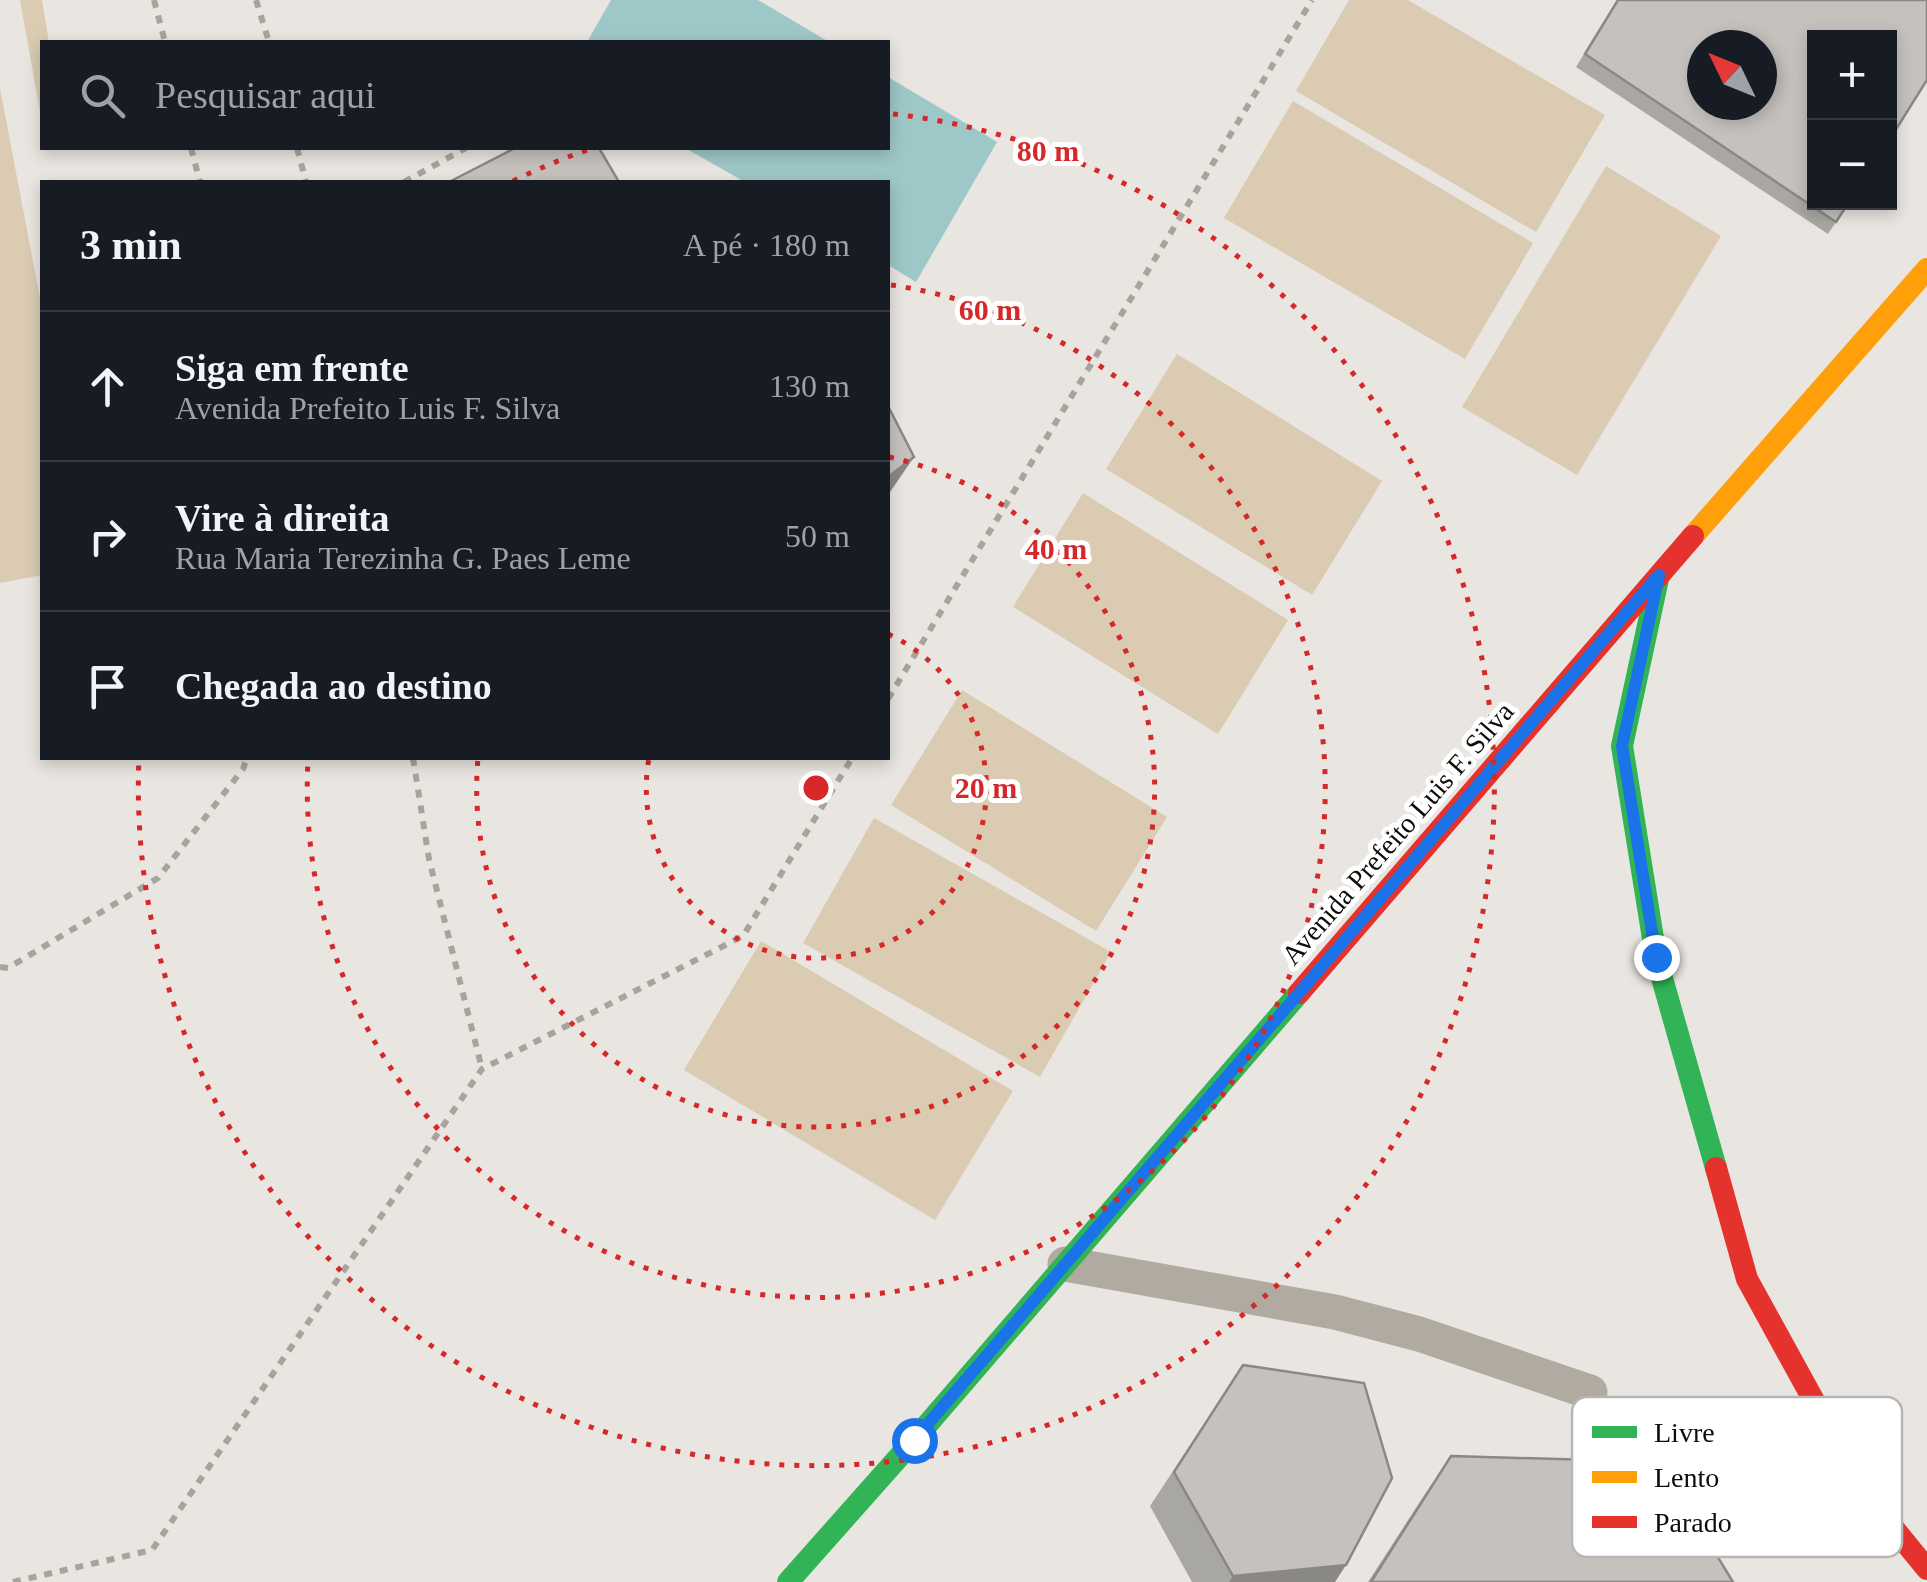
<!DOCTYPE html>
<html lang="pt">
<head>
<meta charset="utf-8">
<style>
	:root { --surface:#171b24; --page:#242831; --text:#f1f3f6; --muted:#9ea1a6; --line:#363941 }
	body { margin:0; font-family:"Times New Roman",serif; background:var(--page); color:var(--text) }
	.controls { position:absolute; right:30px; top:30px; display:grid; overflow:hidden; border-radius:0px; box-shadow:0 5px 15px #0003 }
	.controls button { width:90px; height:90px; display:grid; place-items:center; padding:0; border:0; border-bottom:2px solid var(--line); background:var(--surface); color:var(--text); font:50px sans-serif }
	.compass { position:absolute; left:1687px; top:30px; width:90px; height:90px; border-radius:50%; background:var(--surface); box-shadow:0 5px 15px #0003; rotate:313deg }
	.stop { position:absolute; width:30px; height:30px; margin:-22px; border:8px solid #1a73e8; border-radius:50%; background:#fff }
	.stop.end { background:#1a73e8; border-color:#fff; box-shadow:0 2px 10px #0008 }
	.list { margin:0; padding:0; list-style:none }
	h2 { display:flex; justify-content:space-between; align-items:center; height:130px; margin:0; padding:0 40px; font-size:42px }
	h2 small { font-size:32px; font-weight:400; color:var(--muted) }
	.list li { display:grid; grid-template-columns:65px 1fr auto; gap:30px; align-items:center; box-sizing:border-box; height:150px; padding:0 40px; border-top:2px solid var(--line) }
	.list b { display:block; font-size:38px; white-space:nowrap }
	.list p { margin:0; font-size:32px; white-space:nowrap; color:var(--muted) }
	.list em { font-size:32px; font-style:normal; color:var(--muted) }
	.icon { flex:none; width:55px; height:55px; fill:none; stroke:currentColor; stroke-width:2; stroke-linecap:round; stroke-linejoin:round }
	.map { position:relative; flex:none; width:1927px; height:1582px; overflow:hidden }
	.search { position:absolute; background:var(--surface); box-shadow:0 5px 15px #0003; left:40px; top:40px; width:850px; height:110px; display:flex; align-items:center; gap:25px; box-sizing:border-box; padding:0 35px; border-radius:0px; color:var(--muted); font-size:38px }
	.panel { position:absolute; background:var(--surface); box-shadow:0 5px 15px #0003; left:40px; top:180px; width:850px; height:580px; border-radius:0px }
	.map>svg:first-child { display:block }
</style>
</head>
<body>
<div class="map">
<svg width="1927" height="1582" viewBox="0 0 1927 1582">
	<rect width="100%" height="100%" fill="#e9e5e0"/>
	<!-- green -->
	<path fill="#dacbb2" d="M20 0H42L49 42H42V123Z
		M1349 0H1408L1605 115 1536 232 1296 91Z
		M0 88 42 309V575L0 583Z
		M1293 101 1533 243 1465 359 1224 218Z
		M1606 166 1721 236 1577 475 1462 407Z
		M1177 354 1382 481 1312 595 1106 469Z
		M1083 493 1288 620 1218 734 1013 607Z
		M962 690 1167 817 1096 931 891 805Z
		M874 818 1111 952 1040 1077 803 943Z
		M761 941 1013 1091 935 1220 684 1070Z"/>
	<!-- water -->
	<path fill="#9ec7c8" d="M611 0H758L829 42H587Z
		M888 77 997 142 916 282 888 265V182H745L685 148H888Z"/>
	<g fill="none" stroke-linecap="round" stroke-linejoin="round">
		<!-- path -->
		<path stroke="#a8a49d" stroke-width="6" stroke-dasharray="8 8" stroke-linecap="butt" d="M154 0 165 42
			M256 0 269 42
			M191 148 200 182
			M297 148 306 182
			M404 182 466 148
			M888 699 1312 0
			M413 758 429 859 482 1069
			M0 967 8 968 158 878 243 769 247 758
			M13 1582 152 1550 482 1069 743 936 852 758"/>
		<!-- lane -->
		<path stroke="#b1aaa0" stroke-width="35" d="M1065 1264 1335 1312 1419 1334 1590 1392"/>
		<!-- fast -->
		<path stroke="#30b455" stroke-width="22" d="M1658 579 1622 746 1656 957 1716 1168
			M788 1582 914 1440 1299 993"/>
		<!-- slow -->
		<path stroke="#ff9f0a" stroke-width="22" d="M1693 536 1927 269"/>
		<!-- jam -->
		<path stroke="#e5322d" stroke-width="22" d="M1299 993 1693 536
			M1716 1168 1747 1279 1864 1492 1927 1569"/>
	</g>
	<!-- wall -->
	<path fill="#a9a7a3" d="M1617 0H1927L1849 202 1828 234 1576 67Z
		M1243 1365 1335 1582H1192L1150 1506Z
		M1451 1456 1733 1582H1368L1421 1500Z"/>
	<!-- shaded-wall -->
	<path fill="#8a8885" d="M914 457 888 495V477Z
		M1346 1565 1335 1582H1229L1233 1576Z"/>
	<!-- building -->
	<path fill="#c5c2be" stroke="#8a8885" stroke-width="2.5" fill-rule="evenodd" d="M1618 0H1927V80L1890 139V38H1814V202H1849L1836 222 1585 54ZM1702 45H1762V105H1702Z
		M515 148H599L619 182H449Z
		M888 406 914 457 888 477Z
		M1243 1365 1364 1383 1392 1478 1346 1565 1233 1576 1174 1472Z
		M1451 1456 1660 1462 1733 1582H1371Z"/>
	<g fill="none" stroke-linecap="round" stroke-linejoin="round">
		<!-- route -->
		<path stroke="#1a73e8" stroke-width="12" d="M914 1440 1659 575 1622 746 1656 957"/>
	</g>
	<!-- distance rings -->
	<g fill="none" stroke="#d62828" stroke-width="5" stroke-dasharray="5 10">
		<path d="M888 634A170 170 0 1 1 649 758"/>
		<path d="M889 457A339 339 0 1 1 478 758"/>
		<path d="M891 285A509 509 0 1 1 308 761"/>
		<path d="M513 181A678 678 0 0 1 590 149M893 114A678 678 0 1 1 139 758"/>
	</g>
	<g text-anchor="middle" stroke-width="10" stroke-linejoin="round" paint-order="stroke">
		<!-- street labels -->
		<g font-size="28" fill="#0e0c09" stroke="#fff">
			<text transform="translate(1397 833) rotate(-49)" y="10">Avenida Prefeito Luis F. Silva</text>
		</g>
	</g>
	<!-- legend -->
	<rect x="1572" y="1397" width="330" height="160" rx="15" fill="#fff" stroke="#b7b6b5" stroke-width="2.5"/>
	<rect x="1592" y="1426" width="45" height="12" fill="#30b455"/>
	<rect x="1592" y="1471" width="45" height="12" fill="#ff9f0a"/>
	<rect x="1592" y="1516" width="45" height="12" fill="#e5322d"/>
	<g font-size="28" fill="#0e0c09">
		<text x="1654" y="1442">Livre</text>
		<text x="1654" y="1487">Lento</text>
		<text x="1654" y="1532">Parado</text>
	</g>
	<circle cx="816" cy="788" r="15" fill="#d62828" stroke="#fff" stroke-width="5"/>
	<g font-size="30" text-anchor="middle" font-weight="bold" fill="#d62828" stroke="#fff" stroke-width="10" stroke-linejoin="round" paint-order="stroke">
		<text x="1048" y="161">80 m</text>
		<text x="990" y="320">60 m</text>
		<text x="1056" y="559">40 m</text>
		<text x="986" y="798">20 m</text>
	</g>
</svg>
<div class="controls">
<button>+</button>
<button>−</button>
</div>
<svg class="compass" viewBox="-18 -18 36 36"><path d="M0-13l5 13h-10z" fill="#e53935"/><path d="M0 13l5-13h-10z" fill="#9ea1a6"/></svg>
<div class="stop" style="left:914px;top:1440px"></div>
<div class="stop end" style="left:1656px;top:957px"></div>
<div class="search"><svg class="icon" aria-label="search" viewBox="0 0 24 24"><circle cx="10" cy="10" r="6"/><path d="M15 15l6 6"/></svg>Pesquisar aqui</div>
<section class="panel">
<h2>3 min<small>A pé · 180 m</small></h2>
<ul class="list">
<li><svg class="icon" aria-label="ahead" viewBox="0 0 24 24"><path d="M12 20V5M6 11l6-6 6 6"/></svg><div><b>Siga em frente</b><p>Avenida Prefeito Luis F. Silva</p></div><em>130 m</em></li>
<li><svg class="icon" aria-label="right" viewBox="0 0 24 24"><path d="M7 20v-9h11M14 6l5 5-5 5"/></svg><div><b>Vire à direita</b><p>Rua Maria Terezinha G. Paes Leme</p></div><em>50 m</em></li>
<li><svg class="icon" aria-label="arrive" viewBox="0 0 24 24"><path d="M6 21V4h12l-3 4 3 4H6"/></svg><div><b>Chegada ao destino</b></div></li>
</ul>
</section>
</div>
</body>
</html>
